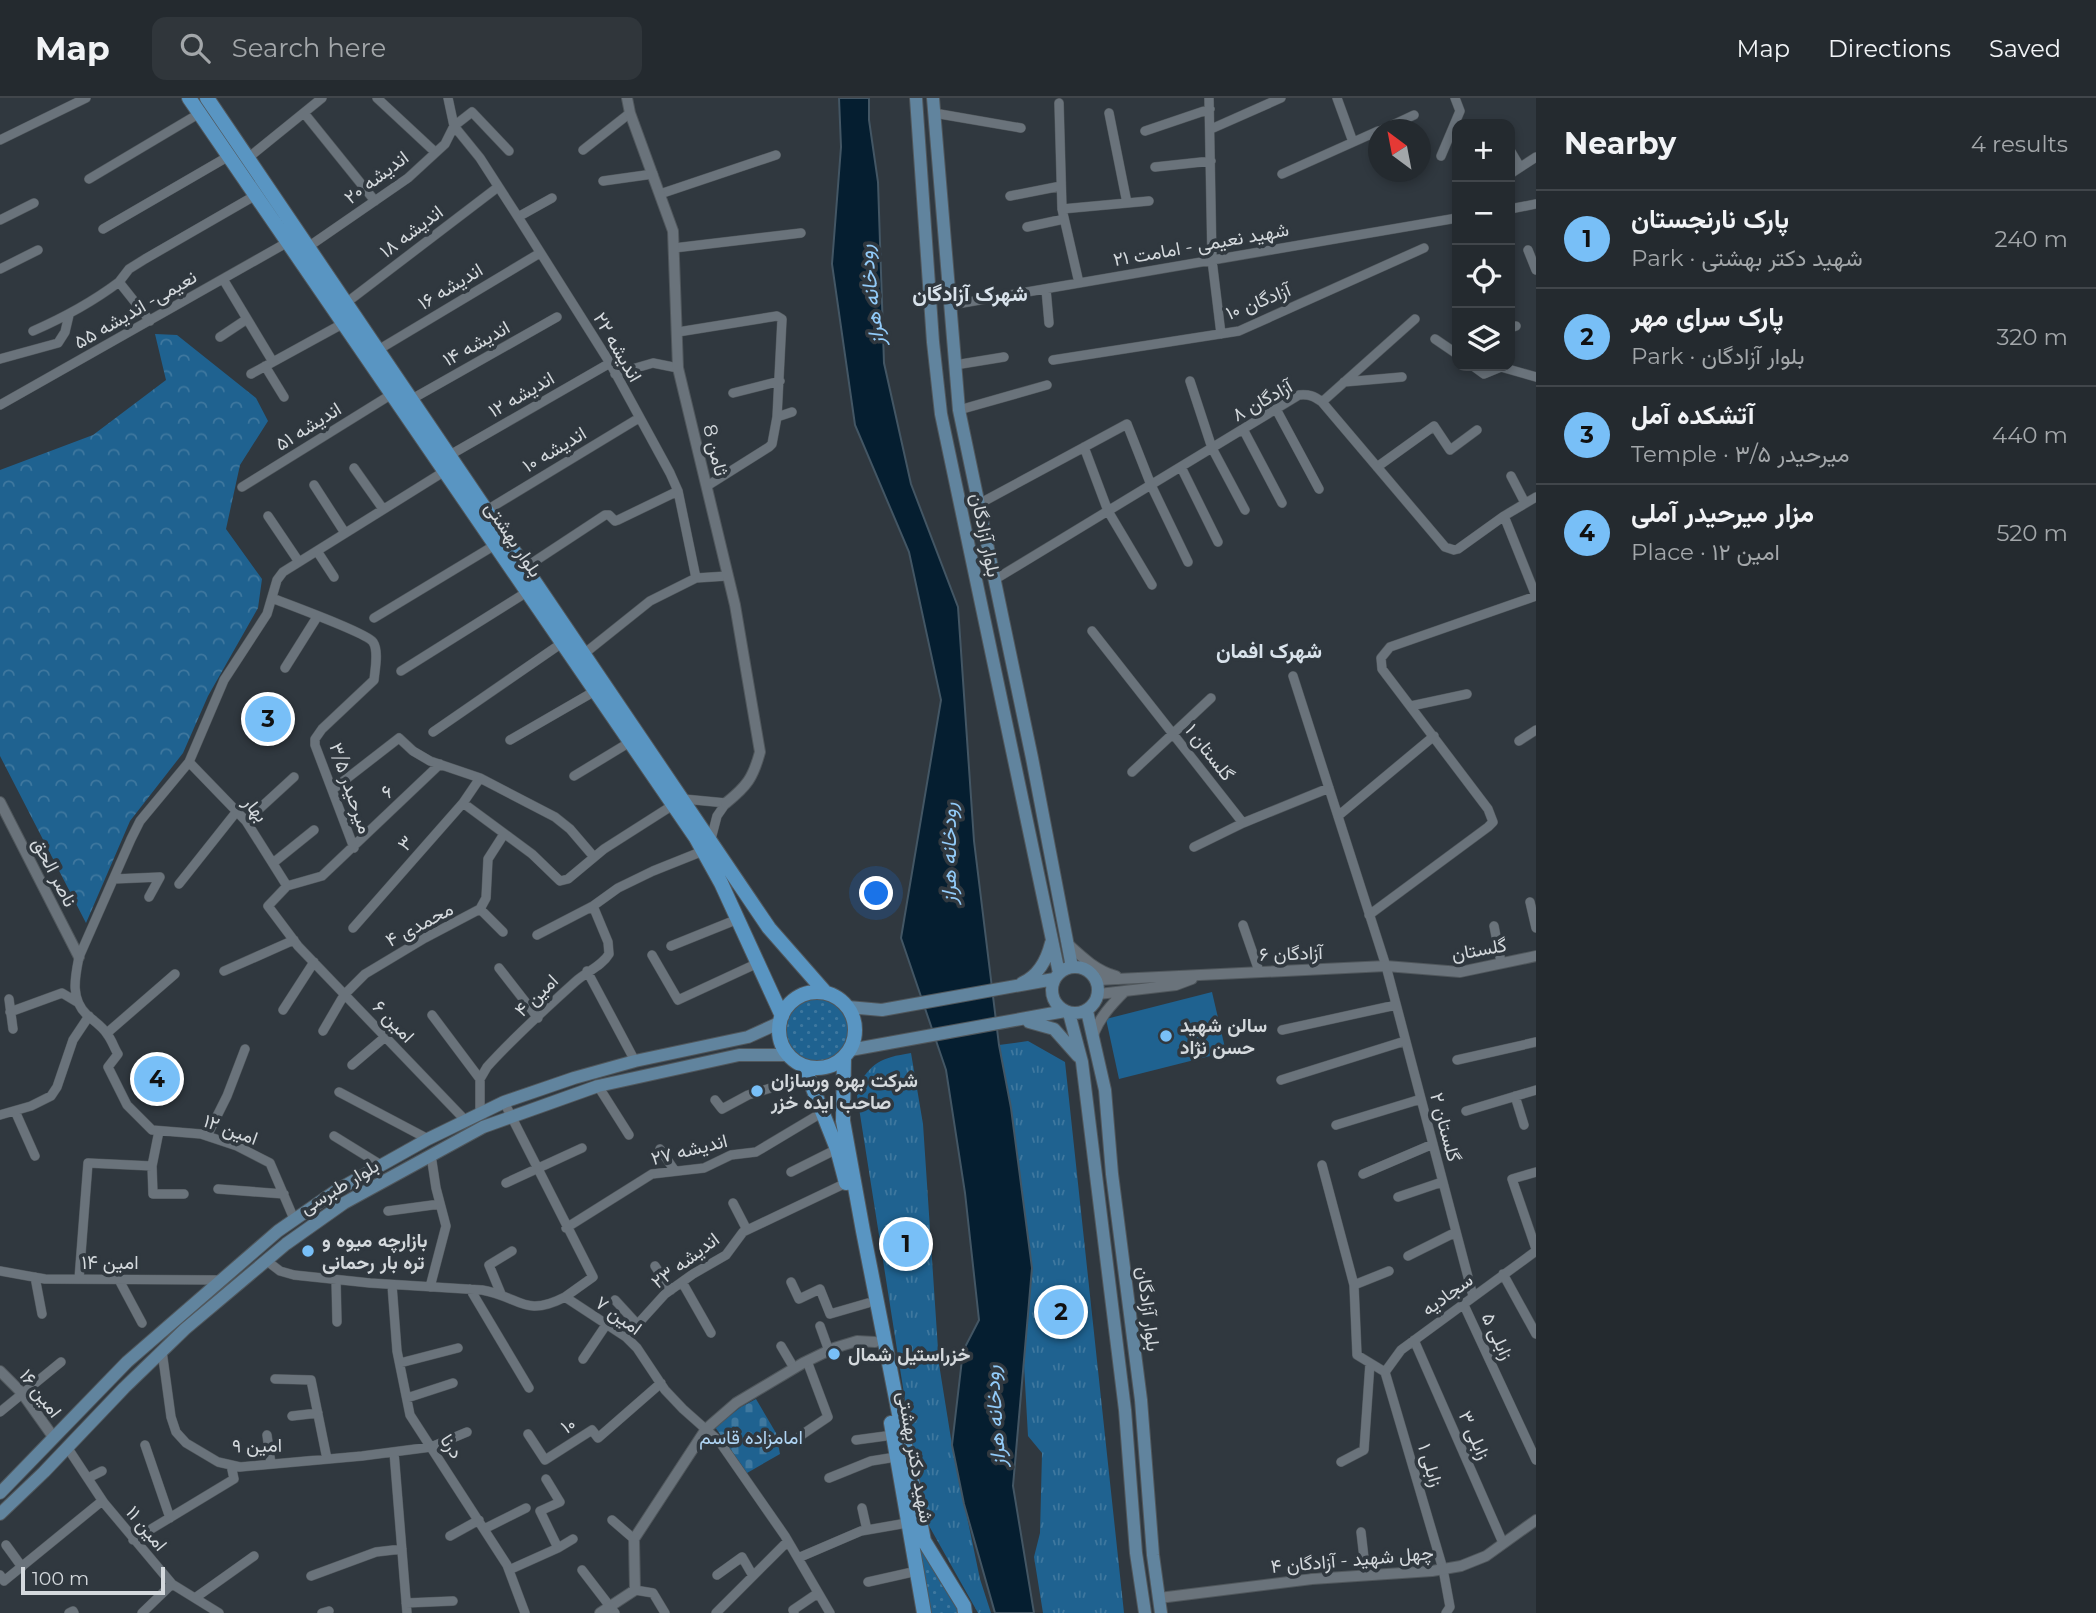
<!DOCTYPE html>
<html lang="en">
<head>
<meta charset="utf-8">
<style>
	:root { --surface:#242a2f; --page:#30363b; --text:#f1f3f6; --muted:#a3a7aa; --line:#41464b; --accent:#78bff7 }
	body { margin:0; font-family:Montserrat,Vazirmatn,sans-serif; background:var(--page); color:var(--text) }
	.controls { position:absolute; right:21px; top:21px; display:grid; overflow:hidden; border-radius:14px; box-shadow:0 4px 10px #0003 }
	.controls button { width:63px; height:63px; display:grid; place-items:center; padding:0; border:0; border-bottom:2px solid var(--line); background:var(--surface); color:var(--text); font:35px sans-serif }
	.compass { position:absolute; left:1368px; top:21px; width:63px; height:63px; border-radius:50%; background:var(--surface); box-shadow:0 4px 10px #0003; rotate:328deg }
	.scale { position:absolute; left:21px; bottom:18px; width:144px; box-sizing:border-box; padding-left:7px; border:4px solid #d4d9dd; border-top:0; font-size:19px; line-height:24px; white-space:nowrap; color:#d4d9dd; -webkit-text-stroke:5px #30383f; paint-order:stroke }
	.you { position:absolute; left:877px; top:796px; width:24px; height:24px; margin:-18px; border:5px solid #fff; border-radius:50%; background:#1a73e8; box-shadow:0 0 0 10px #1a73e833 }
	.badge { display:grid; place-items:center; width:46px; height:46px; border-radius:50%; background:var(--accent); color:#111; font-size:23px; font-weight:700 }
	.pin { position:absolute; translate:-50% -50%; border:4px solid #fff; box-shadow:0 2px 7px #0006 }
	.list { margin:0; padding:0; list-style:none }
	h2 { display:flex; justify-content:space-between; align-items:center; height:91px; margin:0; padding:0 28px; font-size:30px }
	h2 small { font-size:23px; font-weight:400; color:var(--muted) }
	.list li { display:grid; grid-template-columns:46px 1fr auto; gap:21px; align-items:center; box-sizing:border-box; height:98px; padding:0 28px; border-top:2px solid var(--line) }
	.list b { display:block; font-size:26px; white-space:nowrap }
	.list p { margin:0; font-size:23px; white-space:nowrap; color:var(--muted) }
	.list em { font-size:23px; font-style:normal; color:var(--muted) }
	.icon { flex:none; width:38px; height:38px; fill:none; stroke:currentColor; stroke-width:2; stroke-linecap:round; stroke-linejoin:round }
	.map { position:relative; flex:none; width:1536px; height:1515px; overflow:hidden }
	header { display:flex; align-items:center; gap:42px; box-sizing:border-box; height:98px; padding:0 35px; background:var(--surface); border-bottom:2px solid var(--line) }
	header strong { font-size:33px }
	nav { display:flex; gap:38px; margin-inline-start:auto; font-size:24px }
	.search { width:490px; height:63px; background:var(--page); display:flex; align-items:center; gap:18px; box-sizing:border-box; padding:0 24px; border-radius:14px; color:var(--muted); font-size:26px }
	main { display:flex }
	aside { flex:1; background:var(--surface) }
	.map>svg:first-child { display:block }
</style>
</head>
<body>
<header>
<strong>Map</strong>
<div class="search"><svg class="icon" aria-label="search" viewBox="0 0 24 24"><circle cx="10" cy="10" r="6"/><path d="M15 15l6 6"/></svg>Search here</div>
<nav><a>Map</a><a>Directions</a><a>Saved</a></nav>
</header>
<main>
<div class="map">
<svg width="1536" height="1515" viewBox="0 0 1536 1515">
	<defs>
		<pattern id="grass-dots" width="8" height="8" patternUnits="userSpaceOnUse" patternTransform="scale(1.75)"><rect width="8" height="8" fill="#1f6290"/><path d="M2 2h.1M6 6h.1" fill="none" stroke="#3f789f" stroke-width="1.8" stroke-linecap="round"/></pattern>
		<pattern id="forest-crowns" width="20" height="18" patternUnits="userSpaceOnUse" patternTransform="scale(1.75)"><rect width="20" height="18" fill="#1f6290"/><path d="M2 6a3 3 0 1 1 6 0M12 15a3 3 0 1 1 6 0" fill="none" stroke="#3f789f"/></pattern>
		<pattern id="cemetery-stones" width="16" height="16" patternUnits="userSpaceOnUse" patternTransform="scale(1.75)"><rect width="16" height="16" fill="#1f6290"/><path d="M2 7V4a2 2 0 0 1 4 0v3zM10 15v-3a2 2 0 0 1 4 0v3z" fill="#3f789f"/></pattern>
		<pattern id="park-tufts" width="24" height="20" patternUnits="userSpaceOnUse" patternTransform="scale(1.75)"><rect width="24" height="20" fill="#1f6290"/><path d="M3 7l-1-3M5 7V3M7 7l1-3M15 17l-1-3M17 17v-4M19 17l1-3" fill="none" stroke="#3f789f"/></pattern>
	</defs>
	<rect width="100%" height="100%" fill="#30383f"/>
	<!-- grass -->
	<path fill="url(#grass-dots)" d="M779 932a38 38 0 1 1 76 0a38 38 0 1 1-76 0Z
		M913 1419 954 1499 959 1515H929Z"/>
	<!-- forest -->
	<path fill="url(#forest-crowns)" d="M155 236 177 237 256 300 268 323 240 367 226 431 262 481 258 510 208 598 183 655 130 723 86 825 0 658V372L93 337 166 282Z"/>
	<!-- cemetery -->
	<path fill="url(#cemetery-stones)" d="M756 1301 776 1335 780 1356 747 1375 715 1329 741 1309Z"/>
	<!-- park -->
	<path fill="url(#park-tufts)" d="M1028 943 1065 964 1124 1515H1043L1034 1459 1040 1435 1042 1355 1028 1338 1024 1267 1032 1170 1011 1010 999 947Z
		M911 955 923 1026 939 1266 952 1347 980 1481 991 1515H978L928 1426 913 1353 856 991C872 964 880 960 911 955Z"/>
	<!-- garden -->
	<path fill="#1f6290" d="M1212 894 1226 954 1119 981 1106 921Z"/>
	<!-- water -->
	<path fill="#051e30" stroke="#435664" stroke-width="2" d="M839 0H869V22L878 84 884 265 911 386 958 509 974 743 999 947 1011 1010 1032 1170 1013 1388 1034 1515H995L964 1406 952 1347 963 1253 979 1222 965 1095 946 972 901 840 941 602 909 454 855 327 832 166 841 49Z"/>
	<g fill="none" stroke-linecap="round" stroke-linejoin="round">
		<!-- minor casing -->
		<g stroke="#50575c" stroke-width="10">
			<path id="minor" d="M377 0 435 54
				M448 0 454 28 480 60 518 119 610 265 670 375 678 393 696 480 727 478
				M1209 0 1212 162 1221 236
				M1337 0 1353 44
				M1059 5 1062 111 1079 185
				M304 15 375 103
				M934 15 1021 30
				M1109 15 1127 105
				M1211 31 1281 0
				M1382 32 1414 17
				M1145 33 1210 11
				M0 42 86 0
				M583 52 630 15
				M1510 52 1520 69
				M1441 58 1460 13 1455 0
				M248 60 322 0
				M1155 69 1211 63
				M1282 76 1378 33
				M1510 76 1536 59
				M89 81 200 15
				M603 83 653 76
				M660 96 776 57
				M1010 98 1061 88
				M1062 111 1149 103
				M1510 111 1536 106
				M518 119 552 100
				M0 122 34 105
				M1027 129 1064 121
				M103 131 229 58
				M308 149 408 80 445 46 454 28 472 14 509 53
				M674 150 801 135
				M1528 152 1536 172
				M0 171 38 152
				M223 181 273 264
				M1046 191 1049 225
				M346 205 498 89
				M951 207 1457 120
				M150 223 119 184 129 171 145 161 256 97
				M1510 230 1516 228
				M33 233C65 219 91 205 119 184
				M678 234 777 218 782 221 777 319
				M220 239 247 221
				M1435 241 1457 256
				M378 252 540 155
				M0 261 58 245 65 234 69 217
				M1053 262 1239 233 1424 150
				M955 267 1004 259
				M265 268 284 299
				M1473 268 1484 276 1501 269 1536 279
				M251 276 344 225
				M615 276 653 265 678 270
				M1190 283 1212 350 1245 412
				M1344 284 1402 279
				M733 295 780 283
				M412 301 557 219
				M1322 304 1415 221
				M0 307 288 144
				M1276 311 1319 391
				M959 312 1047 287
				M1243 331 1282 405
				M1084 349 1108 413 1152 487
				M450 357 610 265
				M1181 369 1218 444
				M1377 369 1434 328 1450 352 1477 332
				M354 370 383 411
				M1511 378 1525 405
				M314 387 345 435
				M707 388 769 349 772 346 777 319 792 314
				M242 389 392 296
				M977 407 1127 326 1151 387 1188 464
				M487 412 639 320
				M268 418 299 464
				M1504 418 1536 399
				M317 453 334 479
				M526 469 605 417H609L615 423 618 422 678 393
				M994 482 1299 297C1309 296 1314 298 1322 304L1445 449 1454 452 1458 451 1504 418 1536 498
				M272 500C287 506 367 535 373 544 379 553 375 571 374 582L322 631 315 641V647L354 750
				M374 520 495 447
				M1092 533 1243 725 1329 690
				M585 555 650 503 696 480
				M285 570 317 519
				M401 573 527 494
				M1293 578 1386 868 1473 1198
				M1411 608 1467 596
				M433 634 562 545
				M510 642 595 593
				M1519 643 1536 632
				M189 664 246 723 287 788
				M1132 674 1211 600
				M574 678 630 644
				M332 692 399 640 413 653 430 663 480 680 555 719 570 731 594 759
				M684 701 726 705
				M463 705 532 756 560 783 568 781 604 751 673 707
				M1338 718 1434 638
				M246 723 294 679
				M711 741 717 718 726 705
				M1194 749 1243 725
				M273 765 314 732
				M114 781 160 779 149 799
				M179 786 237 713
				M287 788 268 808 298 848 465 1022
				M287 788 322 778 440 666
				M1530 804 1536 830
				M480 811 503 834
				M1369 817 1488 729 1493 724 1488 711 1382 571 1381 560 1390 549 1536 498
				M1243 827 1259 873
				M1494 828 1501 864
				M353 830 463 705 480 680
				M537 837 593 808 618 790 653 773 703 753
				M671 848 738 821
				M652 857 678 902 758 865
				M499 870 538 920
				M224 873 294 842
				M587 873 635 963
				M9 901 13 931
				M283 912 314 864
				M10 914 62 895 77 904
				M432 917 480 981
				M1282 932 1396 907
				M323 933 344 897 365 876 425 840 480 811 486 800 488 761 504 736
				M107 935 175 876
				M1457 962 1536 944
				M352 967 385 939
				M1281 982 1405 943
				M598 988 629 1037
				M339 994 428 1041
				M1515 998 1524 1027
				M715 1002 722 1011 748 997 809 978
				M504 1004 593 1179 565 1199
				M15 1013 35 1058
				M1466 1013 1536 992
				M480 1014V981L487 969C514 939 545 911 575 884 586 874 602 868 609 856L608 844 593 808
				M0 1017 31 1008 51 998 57 989 73 942 89 918
				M1336 1027 1421 1001
				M207 1038 227 998 245 951
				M334 1038 381 1067
				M660 1051 675 1073
				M1322 1067 1354 1187 1357 1257 1385 1274
				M152 1068 159 1033
				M791 1074 837 1051
				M1536 1074 1512 1081 1536 1151
				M1363 1076 1433 1046
				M506 1085 582 1050
				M218 1091 284 1096
				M1398 1099 1442 1084
				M733 1105 747 1132
				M388 1113 440 1106
				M294 1121 270 1065 237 1048 201 1036 152 1032 127 1007 108 969 118 956C114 950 112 942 107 936 103 929 94 923 87 917 70 901 75 879 79 859L131 741 140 723 189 664 224 582 267 516 277 482 283 474 445 373
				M566 1130 652 1076 704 1070 731 1057 756 1054 823 1014
				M1408 1158 1456 1134
				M267 1163 280 1173 294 1177 370 1185 482 1192C521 1199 524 1220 565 1199L626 1239 637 1250 665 1292 683 1311 719 1343 785 1438 830 1515
				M655 1168 671 1192
				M0 1173 45 1181 220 1182
				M1503 1176 1536 1236
				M35 1179 42 1216
				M79 1181 88 1065 152 1068 153 1096H184
				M119 1182 142 1225
				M336 1182 337 1224
				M682 1184 711 1235
				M791 1184 799 1201 820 1191 830 1216 868 1205
				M392 1187 397 1253 410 1317 507 1467 525 1515
				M1354 1187 1389 1173
				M430 1189 446 1128 436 1090 431 1057
				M470 1191 529 1290
				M501 1196 489 1167 512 1153
				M615 1202 637 1226
				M1463 1205 1536 1362
				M820 1228 829 1253
				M626 1239 665 1196 693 1176 726 1157 743 1134 846 1085
				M1414 1242 1503 1445
				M781 1248 794 1270
				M162 1253 171 1319 176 1334 186 1345 218 1364 240 1369 362 1358 431 1349 467 1334
				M583 1261 606 1227
				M400 1265 458 1250
				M1385 1274 1443 1471 1450 1509 1446 1515
				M1385 1274 1401 1252 1536 1153
				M275 1281 311 1282 327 1361
				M407 1300 453 1285
				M0 1314 61 1264
				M292 1318 318 1315
				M528 1336 545 1362 592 1332 598 1340 661 1285
				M267 1337 271 1366
				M800 1338 828 1319 807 1263
				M856 1342 893 1337
				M145 1347 170 1420
				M67 1349 104 1405 172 1486 219 1515
				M394 1354 407 1515
				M1341 1364 1364 1352 1370 1265
				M88 1380 102 1373
				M829 1380 871 1363 896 1359
				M862 1410 867 1432
				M612 1422 634 1441
				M484 1431 526 1410
				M1361 1434 1366 1477
				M450 1438 479 1422
				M133 1442 234 1381 231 1367
				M6 1447 22 1469
				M558 1450 573 1441
				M798 1460 861 1433 907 1425
				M509 1472 558 1450 540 1413 560 1404 546 1381
				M582 1472 615 1515
				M0 1477 4 1483 102 1403
				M717 1477 742 1459 753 1478
				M311 1478 376 1454 402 1451
				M868 1484 917 1473
				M635 1492 653 1495 665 1515
				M195 1500 254 1458
				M406 1505 453 1503
				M69 1515 73 1513 74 1515
				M142 1515 172 1486
				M322 1515 329 1513
				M716 1515 788 1443
				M794 1515 793 1512 818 1495"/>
		</g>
		<!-- tertiary casing -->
		<g stroke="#50575c" stroke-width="12">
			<path id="tertiary" d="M627 0 630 15 673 133 678 270 735 507 760 654C753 680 747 688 726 705
				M0 704 79 859
				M1069 847C1083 860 1097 873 1116 878
				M1097 882 1386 868 1460 874 1536 858
				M1099 896 1176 887 1192 881
				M1093 937C1100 919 1111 907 1125 893
				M0 1273 22 1295 54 1340
				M1159 1500 1312 1481 1432 1473 1461 1468 1486 1458 1536 1422
				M600 1515 635 1492 634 1441 706 1331 736 1305 803 1265 834 1250 857 1243 875 1244"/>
		</g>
		<!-- secondary casing -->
		<g stroke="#50575c" stroke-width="14">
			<path id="secondary" d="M916 0 933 244 941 316 1059 875
				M933 0 959 312 1032 660 1072 869
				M1052 892a23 23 0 1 1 46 0a23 23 0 1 1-46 0Z
				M1022 885C1038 878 1047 861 1051 845
				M848 909 882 912 1054 881
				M1087 913 1105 992 1112 1076 1141 1302 1153 1457 1161 1515
				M1069 915 1082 964 1125 1312 1136 1455 1145 1515
				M1029 924 1054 931 1078 958
				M850 952 1065 913
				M0 1395 127 1264 278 1133 337 1092 428 1041 504 1004 574 980 635 963 748 939 781 924
				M0 1416 44 1374 124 1290 185 1231 286 1146 344 1105 483 1029 598 988 739 957H789"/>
		</g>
		<!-- primary casing -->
		<g stroke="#50575c" stroke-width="16">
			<path id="primary" d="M189 0 696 740 721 785 782 918
				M207 0 769 830 826 895
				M779 932a38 38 0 1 1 76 0a38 38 0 1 1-76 0Z
				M844 959 843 1023 863 1133 924 1443 964 1508 965 1515
				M804 968 837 1051 846 1085
				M891 1325 924 1515"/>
		</g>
		<!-- minor -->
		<use href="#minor" stroke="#6a737b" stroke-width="9"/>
		<!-- tertiary -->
		<use href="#tertiary" stroke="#6a737b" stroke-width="10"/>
		<!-- secondary -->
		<use href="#secondary" stroke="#61849e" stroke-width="12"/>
		<!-- primary -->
		<use href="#primary" stroke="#5995c2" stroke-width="14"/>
	</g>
	<!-- markers -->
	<g fill="#78bff7" stroke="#30383f" stroke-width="2.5">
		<circle cx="1166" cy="938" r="7"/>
		<circle cx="757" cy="993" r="7"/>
		<circle cx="308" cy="1153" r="7"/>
		<circle cx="834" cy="1256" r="7"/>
	</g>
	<g text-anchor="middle" stroke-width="7" stroke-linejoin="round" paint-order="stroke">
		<!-- street labels -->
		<g font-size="19" fill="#d4d9dd" stroke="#30383f">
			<text transform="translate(376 79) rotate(-37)" y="7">اندیشه ۲۰</text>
			<text transform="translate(411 133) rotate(-37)" y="7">اندیشه ۱۸</text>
			<text transform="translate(1201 146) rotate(-10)" y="7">شهید نعیمی - امامت ۲۱</text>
			<text transform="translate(450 188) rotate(-31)" y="7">اندیشه ۱۶</text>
			<text transform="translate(1258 203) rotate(-22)" y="7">آزادگان ۱۰</text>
			<text transform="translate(135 211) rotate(-30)" y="7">نعیمی- اندیشه ۵۵</text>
			<text transform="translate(476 245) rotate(-29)" y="7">اندیشه ۱۴</text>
			<text transform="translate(618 249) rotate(60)" y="7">اندیشه ۲۲</text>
			<text transform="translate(521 296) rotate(-30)" y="7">اندیشه ۱۲</text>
			<text transform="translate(1262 302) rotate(-29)" y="7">آزادگان ۸</text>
			<text transform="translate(308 328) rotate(-32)" y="7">اندیشه ۵۱</text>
			<text transform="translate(554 351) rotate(-31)" y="7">اندیشه ۱۰</text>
			<text transform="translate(716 352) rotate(76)" y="7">ثامن 8</text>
			<text transform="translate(986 437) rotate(78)" y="7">بلوار آزادگان</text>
			<text transform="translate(514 441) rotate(56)" y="7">بلوار بهشتی</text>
			<text transform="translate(1210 654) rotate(52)" y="7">گلستان ۱</text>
			<text transform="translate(351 690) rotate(71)" y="7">میرحیدر ۳/۵</text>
			<text transform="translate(387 693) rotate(-44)" y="7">۶</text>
			<text transform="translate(256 711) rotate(52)" y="7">بهار</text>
			<text transform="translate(405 745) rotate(-49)" y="7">۳</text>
			<text transform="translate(55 774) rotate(63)" y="7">ناصر الحق</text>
			<text transform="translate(419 826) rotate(-28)" y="7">محمدی ۴</text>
			<text transform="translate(1479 851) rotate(-10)" y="7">گلستان</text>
			<text transform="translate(1291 855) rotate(-2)" y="7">آزادگان ۶</text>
			<text transform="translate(536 897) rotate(-44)" y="7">امین ۴</text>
			<text transform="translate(394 923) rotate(46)" y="7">امین ۶</text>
			<text transform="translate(1446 1029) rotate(75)" y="7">گلستان ۲</text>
			<text transform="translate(231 1031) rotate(20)" y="7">امین ۱۲</text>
			<text transform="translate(689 1051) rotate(-14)" y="7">اندیشه ۲۷</text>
			<text transform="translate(339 1088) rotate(-31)" y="7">بلوار طبرسی</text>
			<text transform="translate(685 1162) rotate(-37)" y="7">اندیشه ۲۳</text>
			<text x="110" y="1171">امین ۱۴</text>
			<text transform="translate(1447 1196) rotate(-36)" y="7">سجادیه</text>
			<text transform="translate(1149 1211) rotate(83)" y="7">بلوار آزادگان</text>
			<text transform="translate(619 1217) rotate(36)" y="7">امین ۷</text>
			<text transform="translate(1498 1238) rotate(65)" y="7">زابلی ۵</text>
			<text transform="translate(41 1295) rotate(52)" y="7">امین ۱۶</text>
			<text transform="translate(568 1327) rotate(-33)" y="7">۱۰</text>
			<text transform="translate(1475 1337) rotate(66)" y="7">زابلی ۳</text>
			<text transform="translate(257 1347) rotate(-1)" y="7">امین ۹</text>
			<text transform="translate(452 1348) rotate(57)" y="7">درنا</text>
			<text transform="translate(916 1359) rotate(80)" y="7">شهید دکتر بهشتی</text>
			<text transform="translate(1431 1367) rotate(73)" y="7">زابلی ۱</text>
			<text transform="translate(147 1430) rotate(50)" y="7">امین ۱۱</text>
			<text transform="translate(1352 1461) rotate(-5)" y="7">چهل شهید - آزادگان ۴</text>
		</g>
		<!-- poi labels -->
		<g font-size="19" font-weight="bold" fill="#d4d9dd" stroke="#30383f" text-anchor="start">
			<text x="1180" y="934">سالن شهید<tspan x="1180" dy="22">حسن نژاد</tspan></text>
			<text x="771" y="989">شرکت بهره ورسازان<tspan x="771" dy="22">صاحب ایده خزر</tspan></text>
			<text x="322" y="1149">بازارچه میوه و<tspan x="322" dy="22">تره بار رحمانی</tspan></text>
			<text x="848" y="1263">خزراستیل شمال</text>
		</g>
		<!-- park labels -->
		<g font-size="19" fill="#afd4f3" stroke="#30383f">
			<text x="751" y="1346">امامزاده قاسم</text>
		</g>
		<!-- neighbourhood labels -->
		<g font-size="21" font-weight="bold" fill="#d9e3ec" stroke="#30383f">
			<text x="970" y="203">شهرک آزادگان</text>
			<text x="1269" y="560">شهرک افمان</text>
		</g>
		<!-- water labels -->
		<g font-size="21" font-style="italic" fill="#92cbf9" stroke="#30383f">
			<text transform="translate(871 197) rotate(-97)" y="7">رودخانه هراز</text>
			<text transform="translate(949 755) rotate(-90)" y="7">رودخانه هراز</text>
			<text transform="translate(995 1318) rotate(-94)" y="7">رودخانه هراز</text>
		</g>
	</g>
</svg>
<div class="controls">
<button>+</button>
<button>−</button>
<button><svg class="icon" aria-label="locate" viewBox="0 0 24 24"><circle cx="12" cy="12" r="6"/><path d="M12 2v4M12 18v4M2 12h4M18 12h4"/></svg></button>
<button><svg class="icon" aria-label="layers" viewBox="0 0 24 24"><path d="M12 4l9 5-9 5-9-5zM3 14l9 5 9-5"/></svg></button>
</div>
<svg class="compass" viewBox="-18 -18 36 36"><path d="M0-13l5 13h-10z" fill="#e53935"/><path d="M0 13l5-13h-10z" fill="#a3a7aa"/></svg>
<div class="scale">100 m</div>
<div class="you"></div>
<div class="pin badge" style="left:906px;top:1146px">1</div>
<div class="pin badge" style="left:1061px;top:1214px">2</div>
<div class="pin badge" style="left:268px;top:621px">3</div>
<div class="pin badge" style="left:157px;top:981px">4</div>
</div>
<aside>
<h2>Nearby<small>4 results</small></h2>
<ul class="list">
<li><span class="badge">1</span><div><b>پارک نارنجستان</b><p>Park · شهید دکتر بهشتی</p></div><em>240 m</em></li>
<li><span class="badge">2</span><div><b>پارک سرای مهر</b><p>Park · بلوار آزادگان</p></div><em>320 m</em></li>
<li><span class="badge">3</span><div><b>آتشکده آمل</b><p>Temple · میرحیدر ۳/۵</p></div><em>440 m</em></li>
<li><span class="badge">4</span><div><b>مزار میرحیدر آملی</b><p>Place · امین ۱۲</p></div><em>520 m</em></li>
</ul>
</aside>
</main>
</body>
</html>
